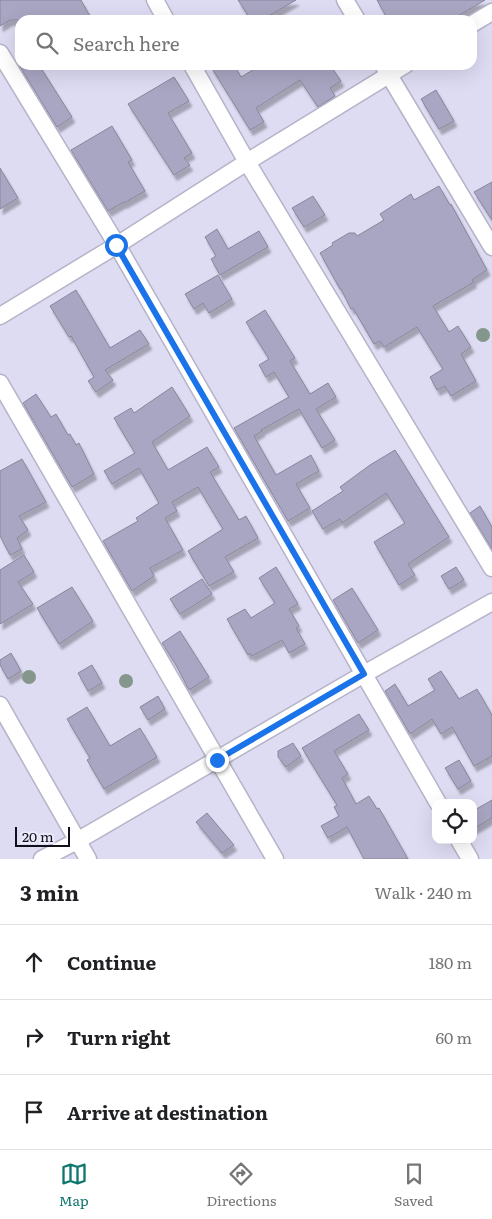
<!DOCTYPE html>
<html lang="en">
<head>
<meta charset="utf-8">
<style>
	:root { --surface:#fff; --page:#f2f2f2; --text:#202124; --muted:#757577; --line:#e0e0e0; --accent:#0f766e }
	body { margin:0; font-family:Literata,serif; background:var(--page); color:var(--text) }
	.controls { position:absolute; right:15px; bottom:15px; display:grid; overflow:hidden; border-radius:10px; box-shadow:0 5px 20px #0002 }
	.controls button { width:45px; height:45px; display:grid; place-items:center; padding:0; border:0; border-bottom:1px solid var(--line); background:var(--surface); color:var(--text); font:25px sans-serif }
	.scale { position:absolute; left:15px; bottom:12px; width:55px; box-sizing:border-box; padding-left:5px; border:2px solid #111018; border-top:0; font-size:14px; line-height:18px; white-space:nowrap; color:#111018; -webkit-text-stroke:4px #ebe9fc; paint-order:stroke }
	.stop { position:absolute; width:15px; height:15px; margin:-11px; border:4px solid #1a73e8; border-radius:50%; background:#fff }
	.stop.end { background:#1a73e8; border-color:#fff; box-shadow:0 1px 5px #0008 }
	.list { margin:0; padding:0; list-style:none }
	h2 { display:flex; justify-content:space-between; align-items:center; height:65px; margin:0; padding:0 20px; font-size:21px }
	h2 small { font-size:16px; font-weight:400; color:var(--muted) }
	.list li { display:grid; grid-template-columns:32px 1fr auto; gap:15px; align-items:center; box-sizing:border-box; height:75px; padding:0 20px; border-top:1px solid var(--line) }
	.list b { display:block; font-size:19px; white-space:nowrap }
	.list em { font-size:16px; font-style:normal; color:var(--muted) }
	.icon { flex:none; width:28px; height:28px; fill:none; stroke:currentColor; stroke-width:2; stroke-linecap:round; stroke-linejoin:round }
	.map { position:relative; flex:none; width:492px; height:859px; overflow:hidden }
	.search { position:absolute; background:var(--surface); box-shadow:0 5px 20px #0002; left:15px; right:15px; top:15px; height:55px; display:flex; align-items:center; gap:12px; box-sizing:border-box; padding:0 18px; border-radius:15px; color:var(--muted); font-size:19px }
	.sheet { height:290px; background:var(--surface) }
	nav { display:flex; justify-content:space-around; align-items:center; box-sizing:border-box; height:70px; border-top:1px solid var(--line); background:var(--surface); font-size:14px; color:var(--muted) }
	nav a { display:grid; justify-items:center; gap:2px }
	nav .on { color:var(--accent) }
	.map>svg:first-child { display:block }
</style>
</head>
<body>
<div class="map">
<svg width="492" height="859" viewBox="0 0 492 859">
	<defs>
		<filter id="shadow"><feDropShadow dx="3" dy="5.5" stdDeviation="1" flood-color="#0004"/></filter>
	</defs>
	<rect width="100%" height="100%" fill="#dedcf3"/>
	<!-- building -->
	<path fill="#a9a6c3" stroke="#88869b" filter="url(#shadow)" d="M0 0H81L92 20H10L0 26Z
		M238 0H296L262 20H251Z
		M377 0H485L451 20H388Z
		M19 65H39L72 117 57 127Z
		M210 65H234L241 77 261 65H330L341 81 330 88 335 96 318 107 300 80 256 108 264 122 250 130Z
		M174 77 189 101 168 113 192 153 184 158 190 165 174 175 128 104Z
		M436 90 454 121 439 129 421 99Z
		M112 126 132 160 128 162 145 191 124 203V202L108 211 71 150Z
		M0 168 18 198 0 209Z
		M492 182V220L474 192Z
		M439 186 450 205 451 204 487 270 472 280 474 282 433 306 449 332 458 326 471 347 461 354 476 381 451 396 445 386 437 390 430 377 443 369 417 327 384 347 380 341 374 344 353 308 351 309 341 289H340L320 253 333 245 332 243 349 233H355L357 236 384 220 380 214 411 194 414 200Z
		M313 196 325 215 304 227 292 208Z
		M217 229 228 249 259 231 268 247 220 275 211 259 216 256 205 237Z
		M218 275 232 299 209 313 203 303 194 309 185 294Z
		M76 290 110 348 140 330 149 344 105 370 113 380 96 392 88 381 94 377 71 336 69 337 50 306Z
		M265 310 295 358 290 361 310 394 328 383 336 397 316 409 335 440 322 448 299 409 261 430 262 431 254 436 276 475 311 455 319 471 296 484 310 508 288 521 234 428 289 397 274 372 266 377 259 365 269 359 246 322Z
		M172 387 190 416 152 442 168 470 207 447 219 467 210 472 239 520 246 516 258 538 225 557 234 572 209 586 188 551 223 529 198 487 172 502 177 511 165 518 183 550 150 568 154 576 132 591 103 541 138 521 136 518 159 503 139 468 112 484 104 471 135 453 114 418 131 408 134 413Z
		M36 394 51 417 56 414 68 435 70 434 76 445 79 443 94 474 72 487 23 403Z
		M395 450 449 537 408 564 415 575 399 585 374 542 405 523 386 493 342 523 340 519 323 529 312 511 343 491 340 487 370 465Z
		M22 459 46 502 19 516 28 530 17 538 22 549 10 555 0 536V471Z
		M480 506 492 527V549L470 513Z
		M24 555 34 572 18 582 33 604 0 624V570Z
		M276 567 298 604 289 609 299 626 296 628 305 644 289 653 282 640 252 656 250 653 248 655 227 619 245 609 251 618 275 603 259 578Z
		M456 567 464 580 449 589 441 576Z
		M202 579 212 594 180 614 170 599Z
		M72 587 93 621 59 644 37 608Z
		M352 588 378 630 358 643 333 600Z
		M180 631 209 677 189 690 176 665 162 643Z
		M11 653 21 671 8 679 0 665V660Z
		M92 665 102 683 88 691 78 673Z
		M441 671 459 699 477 689 492 715V756L474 766 452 727 441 734 432 719 410 734 385 691 395 684 408 706 435 690 428 679Z
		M158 696 165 709 148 720 140 707Z
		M87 707 110 746 140 728 157 757 104 789 87 760 90 758 67 719Z
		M359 714 369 730 334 751 348 774 342 778 356 804 369 796 377 809 379 808 408 859H364L347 827 328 838 321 826 339 816 334 807 337 805 302 748Z
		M293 743 301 756 286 767 278 757V751Z
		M459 760 471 781 458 789 445 768Z
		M492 800V818L473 829V811Z
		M207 813 234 845 222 853 196 822Z"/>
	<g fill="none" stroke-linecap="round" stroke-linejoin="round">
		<!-- minor casing -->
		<g stroke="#b6b3c9" stroke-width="19">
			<path id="minor" d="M155 0 166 20
				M345 0 357 20
				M472 24 492 12
				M0 53 117 245 438 803
				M192 65 247 162 492 568
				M383 65 492 247
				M0 316 117 245 247 162 405 65
				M0 383 275 859
				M0 705 88 859
				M459 840 470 859
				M42 859 77 841 364 674 492 602"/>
		</g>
		<!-- minor -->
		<use href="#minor" stroke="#fff" stroke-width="16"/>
	</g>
	<!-- trees -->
	<g fill="#85968c">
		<circle cx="483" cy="335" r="7"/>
		<circle cx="29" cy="677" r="7"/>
		<circle cx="126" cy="681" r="7"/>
	</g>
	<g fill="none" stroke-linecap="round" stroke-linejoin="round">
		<!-- route -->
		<path stroke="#1a73e8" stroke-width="6" d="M116 245 364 674 217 760"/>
	</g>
</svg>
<div class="controls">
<button><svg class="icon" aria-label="locate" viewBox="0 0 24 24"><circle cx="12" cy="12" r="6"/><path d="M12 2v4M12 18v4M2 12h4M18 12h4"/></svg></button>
</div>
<div class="scale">20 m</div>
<div class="stop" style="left:116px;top:245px"></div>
<div class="stop end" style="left:217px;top:760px"></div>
<div class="search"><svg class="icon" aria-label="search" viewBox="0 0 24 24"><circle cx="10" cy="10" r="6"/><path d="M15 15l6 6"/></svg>Search here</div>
</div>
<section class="sheet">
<h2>3 min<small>Walk · 240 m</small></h2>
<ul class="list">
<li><svg class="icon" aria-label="ahead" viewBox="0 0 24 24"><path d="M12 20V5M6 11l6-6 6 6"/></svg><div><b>Continue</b></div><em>180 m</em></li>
<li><svg class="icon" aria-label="right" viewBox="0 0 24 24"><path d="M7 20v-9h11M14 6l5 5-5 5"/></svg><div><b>Turn right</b></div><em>60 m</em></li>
<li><svg class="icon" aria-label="arrive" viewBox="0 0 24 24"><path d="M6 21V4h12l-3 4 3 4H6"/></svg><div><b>Arrive at destination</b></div></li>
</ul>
</section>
<nav>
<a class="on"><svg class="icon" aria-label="map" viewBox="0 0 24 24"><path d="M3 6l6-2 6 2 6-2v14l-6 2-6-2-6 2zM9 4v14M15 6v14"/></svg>Map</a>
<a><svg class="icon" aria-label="directions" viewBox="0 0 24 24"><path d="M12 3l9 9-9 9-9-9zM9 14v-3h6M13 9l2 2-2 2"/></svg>Directions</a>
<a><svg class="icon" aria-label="saved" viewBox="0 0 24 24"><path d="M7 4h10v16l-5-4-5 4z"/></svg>Saved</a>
</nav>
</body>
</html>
